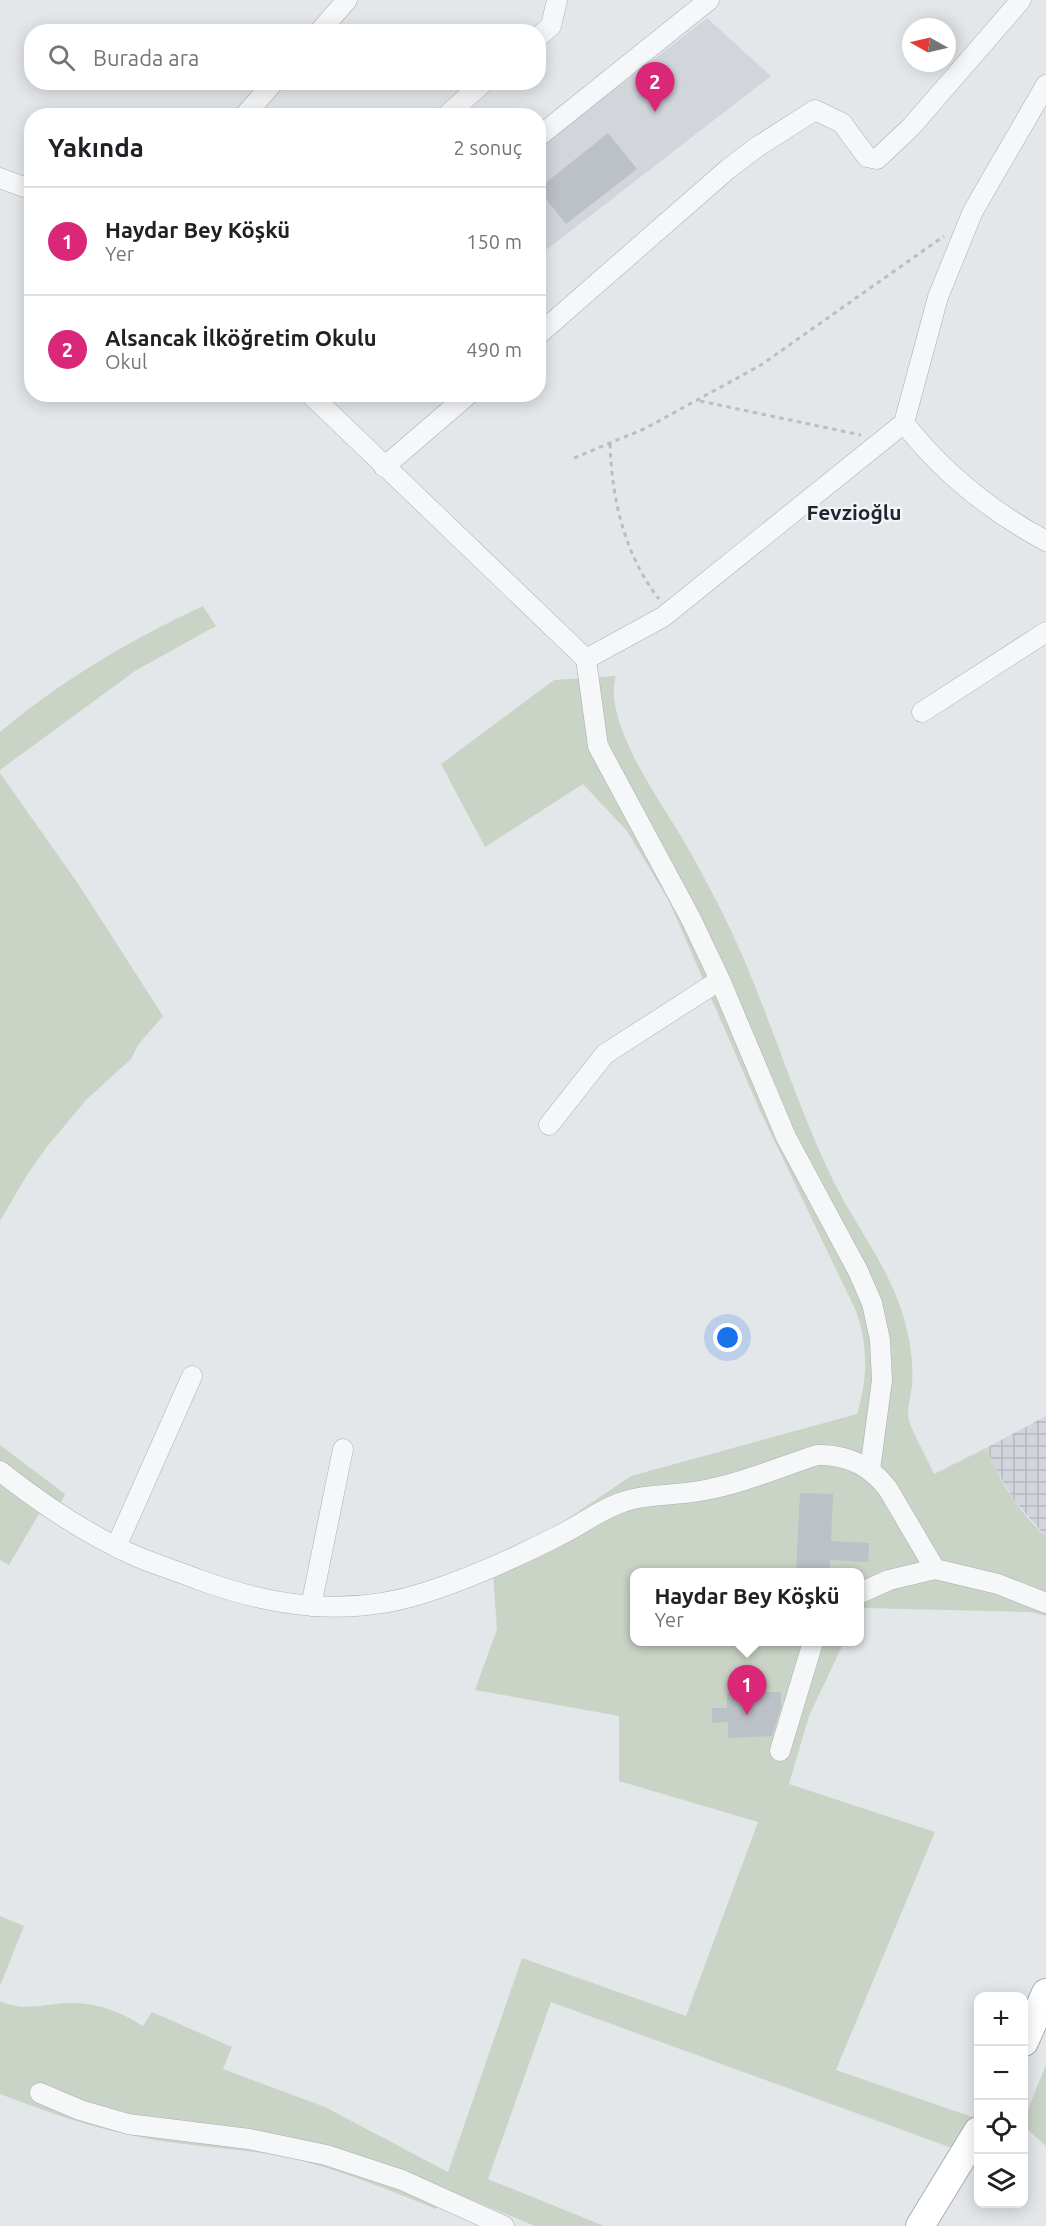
<!DOCTYPE html>
<html lang="tr">
<head>
<meta charset="utf-8">
<style>
	:root { --surface:#fff; --page:#f6f6f6; --text:#202124; --muted:#757577; --line:#e0e0e0; --accent:#db2777 }
	body { margin:0; font-family:Ubuntu,sans-serif; background:var(--page); color:var(--text) }
	.controls { position:absolute; right:18px; bottom:18px; display:grid; overflow:hidden; border-radius:12px; box-shadow:0 3px 15px #0003 }
	.controls button { width:54px; height:54px; display:grid; place-items:center; padding:0; border:0; border-bottom:2px solid var(--line); background:var(--surface); color:var(--text); font:30px sans-serif }
	.compass { position:absolute; left:902px; top:18px; width:54px; height:54px; border-radius:50%; background:var(--surface); box-shadow:0 3px 15px #0003; rotate:278deg }
	.you { position:absolute; left:728px; top:1338px; width:21px; height:21px; margin:-15px; border:4px solid #fff; border-radius:50%; background:#1a73e8; box-shadow:0 0 0 9px #1a73e833 }
	.badge { display:grid; place-items:center; width:39px; height:39px; border-radius:50%; background:var(--accent); color:#fff; font-size:20px; font-weight:700 }
	.pin { position:absolute; translate:-50% -50px; filter:drop-shadow(0 2px 3px #0008) }
	.pin::after { content:''; position:absolute; top:32px; width:21px; height:18px; background:inherit; clip-path:polygon(0 0,100% 0,50% 100%) }
	.popup { position:absolute; left:630px; top:1568px; width:234px; height:78px; box-sizing:border-box; display:grid; place-content:center; border-radius:12px; background:var(--surface); filter:drop-shadow(0 2px 4px #0005); font-size:20px; white-space:nowrap; color:var(--muted) }
	.popup b { font-size:22px; color:var(--text) }
	.popup::after { content:''; position:absolute; left:50%; top:100%; margin-left:-12px; border:12px solid transparent; border-top-color:var(--surface) }
	.list { margin:0; padding:0; list-style:none }
	h2 { display:flex; justify-content:space-between; align-items:center; height:78px; margin:0; padding:0 24px; font-size:26px }
	h2 small { font-size:20px; font-weight:400; color:var(--muted) }
	.list li { display:grid; grid-template-columns:39px 1fr auto; gap:18px; align-items:center; box-sizing:border-box; height:108px; padding:0 24px; border-top:2px solid var(--line) }
	.list b { display:block; font-size:22px; white-space:nowrap }
	.list p { margin:0; font-size:20px; white-space:nowrap; color:var(--muted) }
	.list em { font-size:20px; font-style:normal; color:var(--muted) }
	.icon { flex:none; width:33px; height:33px; fill:none; stroke:currentColor; stroke-width:2; stroke-linecap:round; stroke-linejoin:round }
	.map { position:relative; flex:none; width:1046px; height:2226px; overflow:hidden }
	.search { position:absolute; background:var(--surface); box-shadow:0 3px 15px #0003; left:24px; top:24px; width:522px; height:66px; display:flex; align-items:center; gap:15px; box-sizing:border-box; padding:0 21px; border-radius:24px; color:var(--muted); font-size:22px }
	.panel { position:absolute; background:var(--surface); box-shadow:0 3px 15px #0003; left:24px; top:108px; width:522px; height:294px; border-radius:24px }
	.map>svg:first-child { display:block }
</style>
</head>
<body>
<div class="map">
<svg width="1046" height="2226" viewBox="0 0 1046 2226">
	<defs>
		<pattern id="industrial-grid" width="8" height="8" patternUnits="userSpaceOnUse" patternTransform="scale(1.5)"><rect width="8" height="8" fill="#d2d6dc"/><path d="M0 4h8M4 0v8" fill="none" stroke="#b5b8be"/></pattern>
	</defs>
	<rect width="100%" height="100%" fill="#e4e7ea"/>
	<!-- built -->
	<path fill="#d2d6dc" d="M707 18 771 76 546 250 539 240V148Z"/>
	<!-- industrial -->
	<path fill="url(#industrial-grid)" d="M1046 1416V1537L1014 1500 994 1466 986 1448Z"/>
	<!-- grass -->
	<path fill="#c9d4c6" d="M203 606 216 626 135 671 0 770V732C62 680 130 640 203 606Z
		M616 676C602 719 659 800 681 836 694 858 706 881 718 904 763 991 789 1088 831 1176 852 1221 885 1261 901 1309 909 1333 914 1359 912 1385 911 1394 908 1406 908 1416 909 1427 929 1461 934 1474L986 1448C1000 1482 1019 1512 1046 1537V1616L1031 1612 864 1608 860 1615V1572H634V1642H844L809 1716 789 1784 935 1832 836 2070 978 2119 960 2151 551 2002 488 2179 604 2226H535L443 2188 436 2209C386 2189 337 2168 285 2157 238 2148 191 2147 144 2138 94 2129 48 2112 0 2094V2001C24 2012 44 2004 68 2003 96 2002 120 2011 143 2026L152 2012 232 2047 223 2069 325 2107 448 2172 522 1958 686 2016 758 1822 619 1781V1716L475 1690 497 1629 492 1559 563 1522 631 1476 857 1414C868 1378 868 1346 856 1311L761 1113 669 901 627 831 583 784 485 847 441 764 554 680Z
		M0 773 79 885 163 1016 138 1045 131 1059 86 1100 46 1148 27 1175 0 1221Z
		M0 1445 65 1494 52 1521 39 1514 9 1565 0 1560Z
		M0 1916 24 1926 0 1986Z
		M1046 2065V2146L1024 2126V2119Z"/>
	<!-- building -->
	<path fill="#bcc0c7" d="M608 133 637 169 566 224 538 189Z
		M800 1493 833 1494 831 1541 869 1543 868 1562 830 1560 829 1572 796 1570Z
		M781 1692V1707L772 1736 728 1738V1722L712 1723V1708H727V1693Z"/>
	<g fill="none" stroke-linecap="round" stroke-linejoin="round">
		<!-- street casing -->
		<g stroke="#a9aeb4" stroke-width="21">
			<path id="street" d="M319 32 347 0
				M538 37 551 26 557 0
				M244 116 274 82
				M446 116 484 82
				M538 137 709 0
				M0 178 32 190
				M538 335 728 169 757 147 815 110 842 123 867 157 877 159 911 127 1021 0
				M310 394 586 659 598 746 691 919 720 980 786 1137 858 1271 872 1303 880 1340 882 1380 870 1470
				M904 423C943 473 990 511 1046 541
				M384 467 469 394
				M586 659 663 617 904 423 938 297 973 211 1046 85
				M922 712 1046 632
				M549 1125 605 1054 720 980
				M0 1471C43 1505 87 1535 138 1557 157 1565 177 1571 197 1579 273 1607 349 1618 427 1592 473 1577 517 1557 560 1535 581 1525 598 1511 620 1503 648 1493 677 1496 705 1490 743 1483 780 1467 817 1455 847 1454 870 1465 888 1489L935 1569
				M116 1547 192 1376
				M860 1593 889 1580 935 1569 998 1584 1046 1603
				M311 1606 343 1449
				M780 1751 813 1642
				M40 2093 80 2110 128 2124 249 2139 326 2155 402 2180 504 2226"/>
		</g>
		<!-- secondary casing -->
		<g stroke="#a9aeb4" stroke-width="30">
			<path id="secondary" d="M1024 2042 1046 1993
				M920 2226 978 2131"/>
		</g>
		<!-- path -->
		<path stroke="#babdc2" stroke-width="3" stroke-dasharray="4.5 4.5" stroke-linecap="butt" d="M700 401 861 435
			M610 444C612 499 624 554 659 599
			M574 458 646 428 761 365 944 236"/>
		<!-- street -->
		<use href="#street" stroke="#f6f7f9" stroke-width="20"/>
		<!-- secondary -->
		<use href="#secondary" stroke="#fff" stroke-width="28"/>
	</g>
	<g text-anchor="middle" stroke-width="4.5" stroke-linejoin="round" paint-order="stroke">
		<!-- district labels -->
		<g font-size="21" font-weight="bold" fill="#1f2632" stroke="#f4f5f8">
			<text x="854" y="520">Fevzioğlu</text>
		</g>
	</g>
</svg>
<div class="controls">
<button>+</button>
<button>−</button>
<button><svg class="icon" aria-label="locate" viewBox="0 0 24 24"><circle cx="12" cy="12" r="6"/><path d="M12 2v4M12 18v4M2 12h4M18 12h4"/></svg></button>
<button><svg class="icon" aria-label="layers" viewBox="0 0 24 24"><path d="M12 4l9 5-9 5-9-5zM3 14l9 5 9-5"/></svg></button>
</div>
<svg class="compass" viewBox="-18 -18 36 36"><path d="M0-13l5 13h-10z" fill="#e53935"/><path d="M0 13l5-13h-10z" fill="#757577"/></svg>
<div class="you"></div>
<div class="pin badge" style="left:747px;top:1715px">1</div>
<div class="popup"><b>Haydar Bey Köşkü</b>Yer</div>
<div class="pin badge" style="left:655px;top:112px">2</div>
<div class="search"><svg class="icon" aria-label="search" viewBox="0 0 24 24"><circle cx="10" cy="10" r="6"/><path d="M15 15l6 6"/></svg>Burada ara</div>
<section class="panel">
<h2>Yakında<small>2 sonuç</small></h2>
<ul class="list">
<li><span class="badge">1</span><div><b>Haydar Bey Köşkü</b><p>Yer</p></div><em>150 m</em></li>
<li><span class="badge">2</span><div><b>Alsancak İlköğretim Okulu</b><p>Okul</p></div><em>490 m</em></li>
</ul>
</section>
</div>
</body>
</html>
